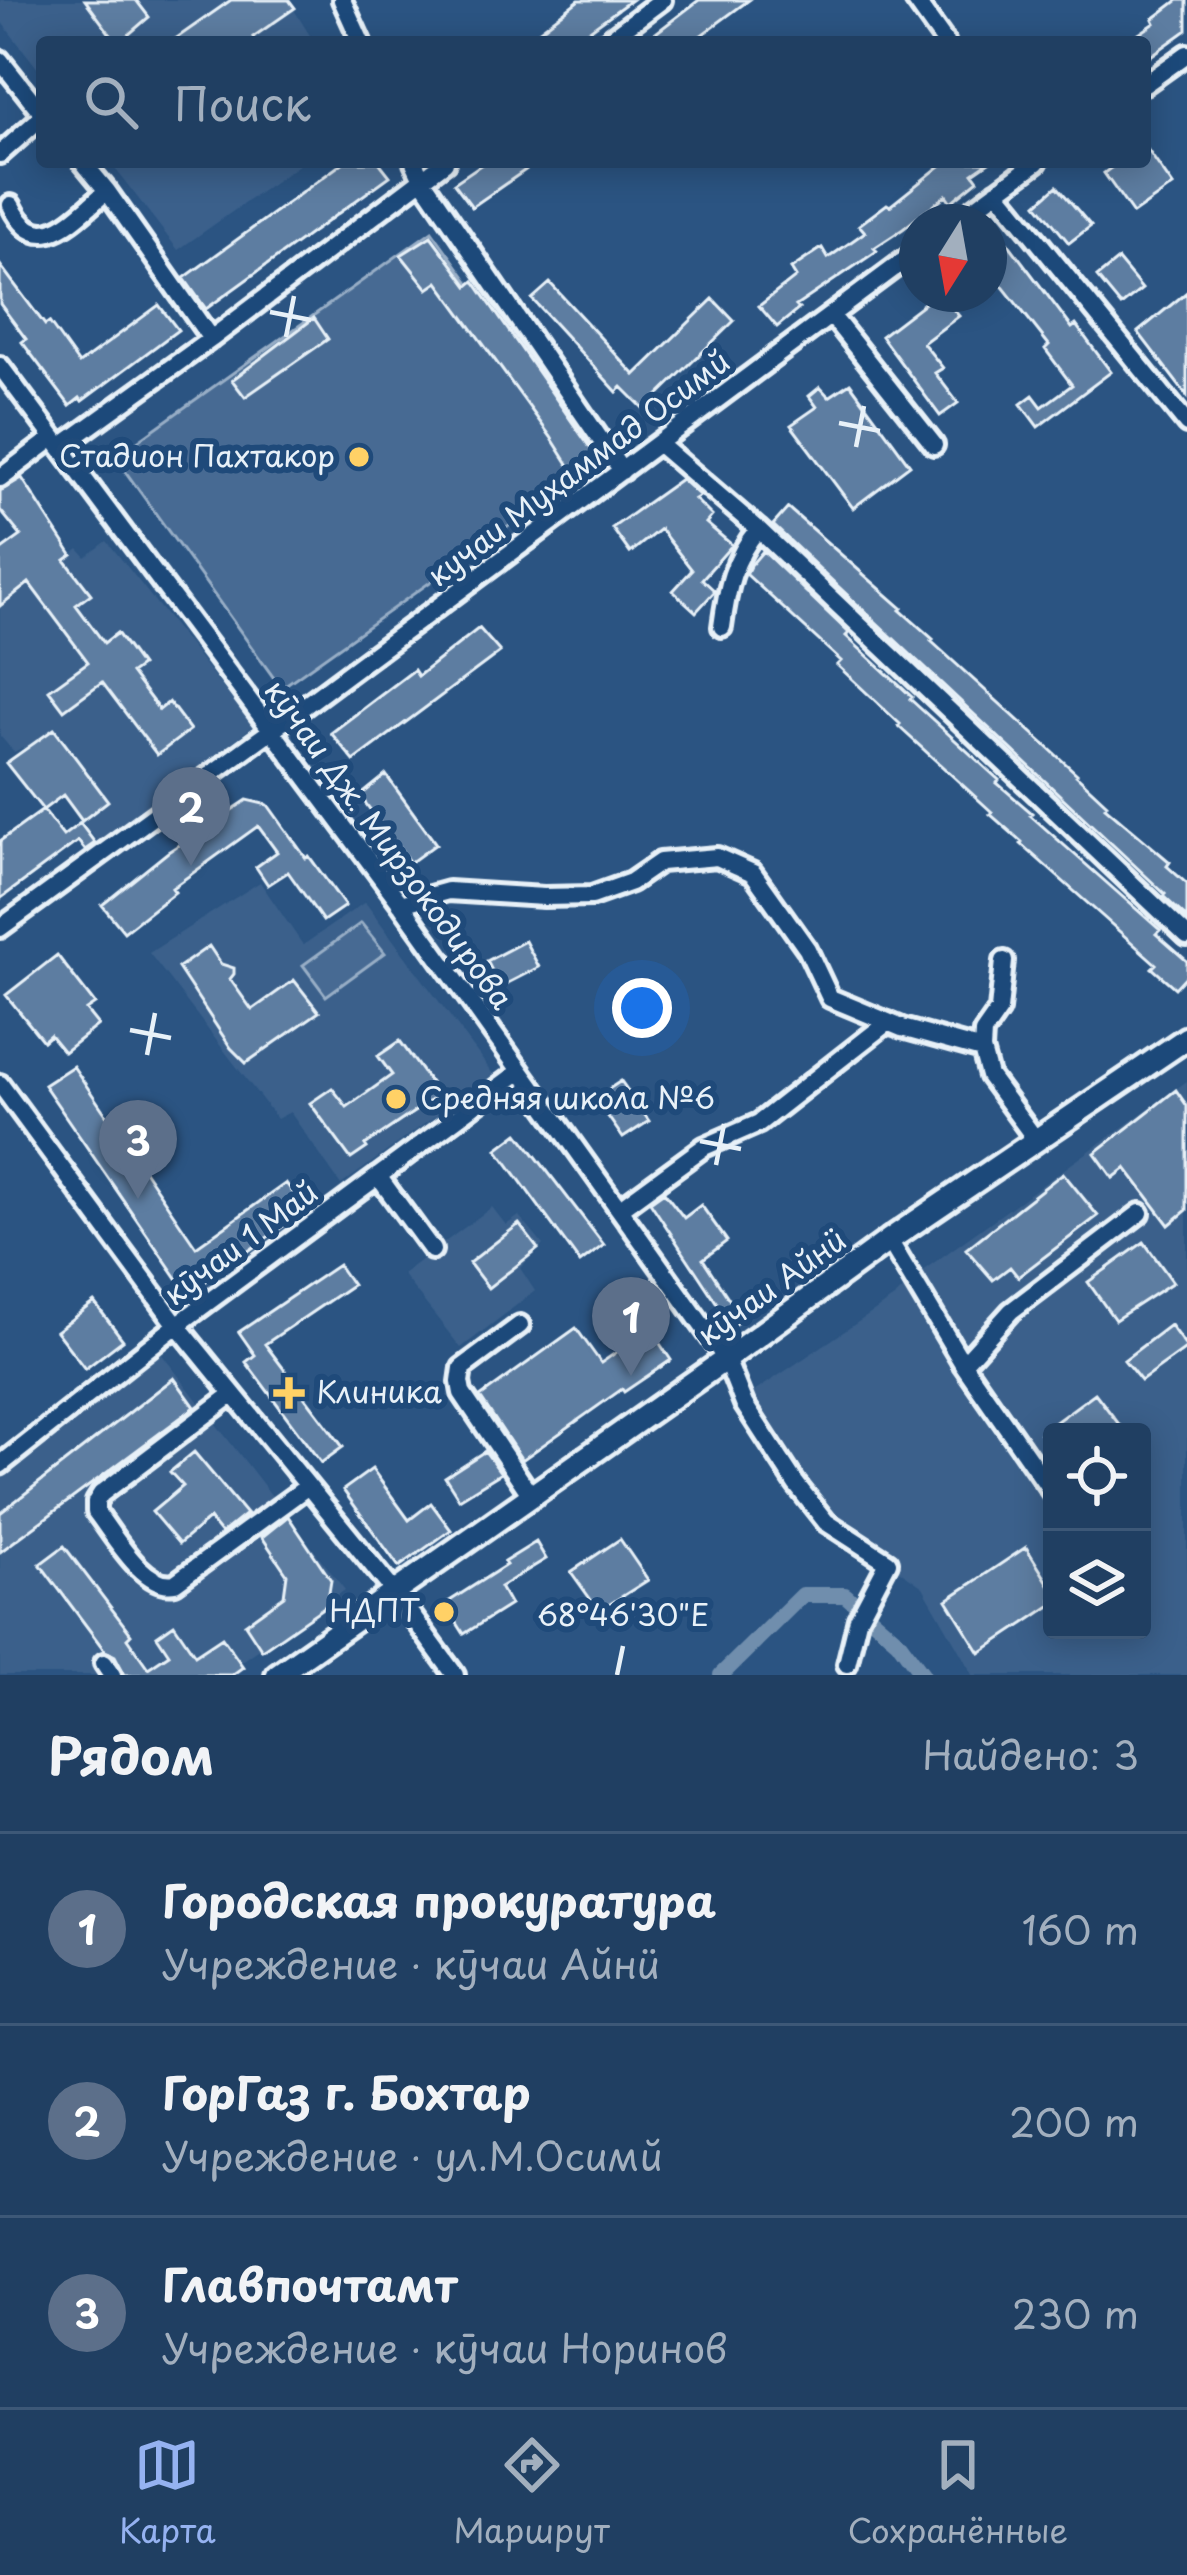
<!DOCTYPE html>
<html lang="ru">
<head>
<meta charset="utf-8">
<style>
	:root { --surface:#203f62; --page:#284668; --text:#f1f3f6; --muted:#a2afbe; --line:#3d5877; --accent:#95b2f1 }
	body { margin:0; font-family:"Playpen Sans",sans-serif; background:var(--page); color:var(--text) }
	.controls { position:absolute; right:36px; bottom:36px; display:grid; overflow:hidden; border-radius:12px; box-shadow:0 6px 30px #0003 }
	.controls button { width:108px; height:108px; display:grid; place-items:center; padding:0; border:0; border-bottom:3px solid var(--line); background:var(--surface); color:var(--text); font:60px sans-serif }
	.compass { position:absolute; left:899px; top:204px; width:108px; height:108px; border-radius:50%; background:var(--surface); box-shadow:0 6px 30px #0003; rotate:191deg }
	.you { position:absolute; left:642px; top:1008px; width:42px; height:42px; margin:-30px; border:9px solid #fff; border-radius:50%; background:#1a73e8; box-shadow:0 0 0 18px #1a73e833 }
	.badge { display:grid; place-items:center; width:78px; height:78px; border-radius:50%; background:var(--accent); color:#fff; font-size:39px; font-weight:700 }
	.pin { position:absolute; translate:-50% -99px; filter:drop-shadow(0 3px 6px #0008) }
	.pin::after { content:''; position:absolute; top:63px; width:42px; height:36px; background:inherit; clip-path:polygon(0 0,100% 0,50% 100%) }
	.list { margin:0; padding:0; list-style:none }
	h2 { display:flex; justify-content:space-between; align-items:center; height:156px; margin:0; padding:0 48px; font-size:51px }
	h2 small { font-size:39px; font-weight:400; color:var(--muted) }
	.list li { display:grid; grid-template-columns:78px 1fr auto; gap:36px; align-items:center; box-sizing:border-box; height:192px; padding:0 48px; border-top:3px solid var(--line) }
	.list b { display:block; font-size:45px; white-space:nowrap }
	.list p { margin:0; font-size:39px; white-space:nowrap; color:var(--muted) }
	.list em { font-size:39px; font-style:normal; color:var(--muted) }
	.icon { flex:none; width:66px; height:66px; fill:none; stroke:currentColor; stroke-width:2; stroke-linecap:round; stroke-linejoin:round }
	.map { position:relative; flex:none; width:1187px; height:1675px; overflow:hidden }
	.search { position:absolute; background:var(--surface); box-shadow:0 6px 30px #0003; left:36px; right:36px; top:36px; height:132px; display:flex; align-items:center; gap:30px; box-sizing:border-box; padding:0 42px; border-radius:12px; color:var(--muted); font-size:45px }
	.sheet { height:732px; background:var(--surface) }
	nav { display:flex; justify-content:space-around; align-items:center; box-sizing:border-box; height:168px; border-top:3px solid var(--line); background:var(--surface); font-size:33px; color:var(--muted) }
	nav a { display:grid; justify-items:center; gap:6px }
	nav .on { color:var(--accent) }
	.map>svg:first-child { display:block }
</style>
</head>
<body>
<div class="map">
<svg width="1187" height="1675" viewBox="0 0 1187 1675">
	<rect width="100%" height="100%" fill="#2b5482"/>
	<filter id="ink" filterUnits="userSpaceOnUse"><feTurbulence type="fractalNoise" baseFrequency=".00833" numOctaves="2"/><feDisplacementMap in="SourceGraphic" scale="24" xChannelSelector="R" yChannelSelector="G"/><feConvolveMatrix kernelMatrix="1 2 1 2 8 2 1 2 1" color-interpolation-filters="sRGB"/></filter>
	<g filter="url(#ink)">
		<!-- built -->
		<path fill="#3a608b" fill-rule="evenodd" d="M0 0H288L314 42H42V74L0 20Z
			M110 162H303L178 250Z
			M107 541 253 726 99 844 24 747 14 752 0 736V544L34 586 79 549 86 557Z
			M260 882 303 945 365 902 493 1074 341 1185 290 1112 277 1119 149 953Z
			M1187 1081V1675H973L923 1587 846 1533 787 1485 745 1398 894 1298 925 1269ZM1052 1432H1142V1630H1052Z
			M492 1207 506 1225 519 1216 543 1245 520 1268 535 1291 461 1348 402 1274Z
			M160 1352 345 1590 222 1675H0V1475Z"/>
		<!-- green -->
		<path fill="#476b93" stroke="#98aec6" stroke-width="3" d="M432 231 598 463 281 688 115 457Z
			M361 923 385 953 326 996 303 965Z"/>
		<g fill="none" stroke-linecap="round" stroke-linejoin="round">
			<!-- canal -->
			<path stroke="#708ead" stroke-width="16" d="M721 1675 802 1595H845L898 1641 923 1675"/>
		</g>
		<!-- building -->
		<path fill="#5d7da1" stroke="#e8f1f8" stroke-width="3" d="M85 0H136L149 17 120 42H116Z
			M231 0H289L295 8 253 37 256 42H171Z
			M579 0H631L573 42H524Z
			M699 0H749L692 42H644Z
			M1178 0H1187V30L1145 60V42H1127L1155 23 1153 19Z
			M1145 146 1173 186 1133 214 1104 173 1119 162H1145Z
			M344 162H379L390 176 206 309 184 278Z
			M485 162H537L472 207 454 183Z
			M945 162H989L973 173 978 180 951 202 946 195 903 229 874 248 877 251 796 306 799 309 777 327 759 306 796 277 791 269 822 248 828 258 865 232 859 225 887 204 890 206Z
			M1057 186 1091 226 1069 243 1037 204Z
			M431 236 468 286 474 281 600 462 577 478 551 437 438 282 428 289 401 255Z
			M1008 243 1072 328 1076 325 1111 372 1038 427 1021 404 1033 395 1042 407 1072 385 1045 349 1049 345 989 269V258Z
			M1118 260 1142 289 1121 306 1097 277Z
			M0 265 45 325 49 322 79 364 159 305 178 330 82 401 80 398 70 406 22 342 26 339 0 304Z
			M550 283 635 375 713 299 734 321 644 409 622 387 617 392 532 299Z
			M1187 292V396L1138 332Z
			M936 294H940L959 316 923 343 943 368 935 373 958 403 940 416 881 336Z
			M314 318 328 339 245 397 232 380Z
			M850 383 910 465 853 508 791 425 817 407 809 396 820 387 829 397Z
			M22 478 72 555 65 560 91 594 76 605 104 643 117 633 141 666 131 673 159 710 169 702 190 730 157 755 102 682 64 710 49 690 88 662 29 583 0 606V551L21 536 0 510V491Z
			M681 479 700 496 695 499 712 516 706 523 732 545 702 579 715 591 696 612 673 591 692 570 660 529 630 553 612 528Z
			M788 508 902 608 900 610 933 639 931 641 1077 774 1076 775 1107 804 1105 807 1170 862 1167 866 1187 884V918L1163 896 1165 894 773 525Z
			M763 551 849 633 846 636 912 697 910 699 999 780 997 783 1032 813 1030 815 1160 930 1156 934 1187 961V975L1175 988 1152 968 1156 964 1021 844 1022 842 990 814 992 812 898 726 900 724 837 665 841 661 746 574 750 566Z
			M479 628 500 652 354 761 331 733 414 670 418 676Z
			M54 729 108 801 82 821 63 795 43 810 6 763Z
			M386 775 436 844 410 863 360 796Z
			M247 800 268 805 306 858 309 856 345 906 323 921 288 872 268 885 256 867 277 852 258 826 172 888 175 892 124 932 102 905 168 852Z
			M43 810 63 836 80 823 95 843 85 850 78 841 0 899V841Z
			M525 941 539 967 500 987 487 961Z
			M209 946 221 964 234 968V974L230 979 252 1010 294 980 319 1012 246 1063 231 1048 178 968Z
			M57 955 95 1004 86 1010 98 1025 64 1052 50 1035 43 1041 6 995Z
			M400 1041 439 1095 365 1145 367 1148 351 1159 310 1103 332 1088 347 1107 392 1075 378 1056Z
			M73 1066 196 1247 286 1183 306 1210 188 1294 44 1085Z
			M621 1081 649 1121 623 1138 595 1098Z
			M1176 1090 1187 1106V1210L1169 1225 1126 1168 1113 1178 1095 1153Z
			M518 1133 604 1245 580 1263 497 1149Z
			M1063 1173 1098 1216 1018 1277 1010 1267 993 1280 966 1249Z
			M664 1192 684 1218 701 1205 727 1241 703 1259 742 1319 732 1326 650 1202Z
			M519 1224 538 1249 488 1288 469 1263Z
			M1144 1242 1173 1282 1115 1320 1088 1282Z
			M338 1265 352 1285 265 1344 343 1447 321 1463 246 1362 255 1355 239 1332Z
			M94 1302 123 1340 85 1369 56 1331Z
			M1170 1325 1187 1348 1141 1381 1124 1360Z
			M576 1328 601 1363 650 1329 671 1360 624 1392 622 1389 522 1460 480 1397Z
			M174 1378 195 1407 0 1552V1513Z
			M1095 1393 1125 1432H1042Z
			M485 1451 501 1473 459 1499 445 1477Z
			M194 1452 246 1514 221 1534 209 1519 179 1544 152 1512 183 1486 170 1472Z
			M372 1469 409 1520 431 1503 451 1530 399 1567 343 1490Z
			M288 1516 331 1580 327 1605 262 1650 245 1624 284 1596 287 1574 262 1537Z
			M620 1539 648 1580 599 1611 571 1572Z
			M536 1542 546 1559 500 1587 510 1605 464 1634 445 1604 506 1565 504 1562Z
			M64 1546 131 1634 127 1638 148 1668 169 1654 157 1636 174 1624 195 1655 222 1637 243 1667 232 1675H125L115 1656 105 1651 40 1564Z
			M1026 1547 1052 1589V1605L980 1653 947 1600Z"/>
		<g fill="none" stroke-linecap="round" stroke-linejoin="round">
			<!-- minor casing -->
			<g stroke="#e8f1f8" stroke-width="26">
				<path id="minor" d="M342 0 361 42
					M915 0 945 42
					M606 42 662 0
					M0 60 42 113
					M1145 84 1187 54
					M0 154 42 117
					M83 162 107 191 211 339
					M414 162 422 179 622 471
					M997 191 1187 424
					M11 205C39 263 75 217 107 191
					M956 222 1037 162
					M831 315 934 445
					M0 366 401 904 619 1209 726 1359 744 1404 796 1484 826 1522 888 1562 858 1619 847 1664
					M659 444 758 529 1187 936
					M61 447 211 339 445 162
					M0 478 53 438
					M722 627C727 589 733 559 758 529
					M401 904 448 891 544 897 592 896 631 882 660 862 717 857 753 873 807 949 830 998 902 1028 982 1050
					M0 928 295 713 917 251
					M1004 961 999 1010 983 1033 982 1050 989 1076 1036 1140
					M0 1084 177 1325 396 1594 455 1675
					M378 1176 432 1250
					M619 1209 704 1147 759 1123 888 1022
					M889 1240 963 1364 1052 1492
					M520 1325 462 1368 460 1382 462 1393 532 1497
					M963 1364 1011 1311 1140 1213
					M233 1394 101 1494 96 1502V1512C114 1535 144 1590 175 1583L308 1486
					M0 1465 177 1325 519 1072
					M104 1663 112 1675"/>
			</g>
			<!-- major casing -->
			<g stroke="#e8f1f8" stroke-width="30">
				<path id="major" d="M277 1675 726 1359 889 1240 1187 1038"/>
			</g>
			<!-- minor -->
			<use href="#minor" stroke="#1f4a7a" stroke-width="16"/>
			<!-- major -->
			<use href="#major" stroke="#1f4a7a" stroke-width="21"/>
		</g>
	</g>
	<!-- ticks -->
	<path fill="none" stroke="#e8f1f8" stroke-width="4.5" d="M270 312 311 320M286 337 294 296M839 423 880 431M856 447 864 406M130 1030 171 1038M147 1055 155 1013M700 1141 741 1149M716 1165 724 1124M617 1675 623 1646"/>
	<!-- markers -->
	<g fill="#ffd166" stroke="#1f4a7a" stroke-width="4.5">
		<circle cx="359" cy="457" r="12"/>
		<circle cx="396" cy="1099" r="12"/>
		<path d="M283 1375h12v12h12v12h-12v12h-12v-12h-12v-12h12z"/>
		<circle cx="444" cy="1612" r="12"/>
	</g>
	<g text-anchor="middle" stroke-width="12" stroke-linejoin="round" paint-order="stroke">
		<!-- poi labels -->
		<g font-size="30" fill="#e8f1f8" stroke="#1f4a7a" text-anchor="end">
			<text x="335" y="467">Стадион Пахтакор</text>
			<text x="420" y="1109" text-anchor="start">Средняя школа №6</text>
			<text x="316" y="1403" text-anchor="start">Клиника</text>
			<text x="420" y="1622">НДПТ</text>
		</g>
		<!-- street labels -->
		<g font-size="30" fill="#e8f1f8" stroke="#1f4a7a">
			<text transform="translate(579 469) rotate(-37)" y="10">кучаи Муҳаммад Осимй</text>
			<text transform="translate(388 845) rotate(54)" y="10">кӯчаи Дж. Мирзокодирова</text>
			<text transform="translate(241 1244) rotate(-37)" y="10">кӯчаи 1 Май</text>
			<text transform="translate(772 1288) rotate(-36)" y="10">кӯчаи Айнӣ</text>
		</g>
	</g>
	<g font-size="30" text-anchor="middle" fill="#e8f1f8" stroke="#1f4a7a" stroke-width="12" stroke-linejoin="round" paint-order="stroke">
		<text x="623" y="1626">68°46'30"E</text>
	</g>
</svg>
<div class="controls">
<button><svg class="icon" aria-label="locate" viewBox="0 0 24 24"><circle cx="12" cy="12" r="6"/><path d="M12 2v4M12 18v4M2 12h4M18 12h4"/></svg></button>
<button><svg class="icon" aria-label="layers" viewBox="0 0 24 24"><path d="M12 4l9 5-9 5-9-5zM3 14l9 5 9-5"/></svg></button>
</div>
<svg class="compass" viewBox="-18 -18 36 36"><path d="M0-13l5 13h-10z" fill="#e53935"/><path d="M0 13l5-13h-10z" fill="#a2afbe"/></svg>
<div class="you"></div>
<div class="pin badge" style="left:631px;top:1376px;background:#5c6f8a">1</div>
<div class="pin badge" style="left:191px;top:866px;background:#5c6f8a">2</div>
<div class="pin badge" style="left:138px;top:1199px;background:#5c6f8a">3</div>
<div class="search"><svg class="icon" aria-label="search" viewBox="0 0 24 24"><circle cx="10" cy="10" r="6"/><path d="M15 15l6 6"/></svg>Поиск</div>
</div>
<section class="sheet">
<h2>Рядом<small>Найдено: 3</small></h2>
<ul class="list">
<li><span class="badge" style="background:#5c6f8a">1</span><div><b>Городская прокуратура</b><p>Учреждение · кӯчаи Айнӣ</p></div><em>160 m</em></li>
<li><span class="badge" style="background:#5c6f8a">2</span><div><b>ГорГаз г. Бохтар</b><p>Учреждение · ул.М.Осимй</p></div><em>200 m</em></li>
<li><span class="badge" style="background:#5c6f8a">3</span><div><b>Главпочтамт</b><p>Учреждение · кӯчаи Норинов</p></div><em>230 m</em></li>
</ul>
</section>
<nav>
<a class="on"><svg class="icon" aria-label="map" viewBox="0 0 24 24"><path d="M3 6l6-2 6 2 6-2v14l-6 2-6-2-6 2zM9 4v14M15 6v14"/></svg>Карта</a>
<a><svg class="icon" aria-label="directions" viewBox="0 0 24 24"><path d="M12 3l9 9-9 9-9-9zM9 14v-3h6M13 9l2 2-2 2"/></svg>Маршрут</a>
<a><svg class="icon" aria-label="saved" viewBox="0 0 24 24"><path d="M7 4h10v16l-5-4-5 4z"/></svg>Сохранённые</a>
</nav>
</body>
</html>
